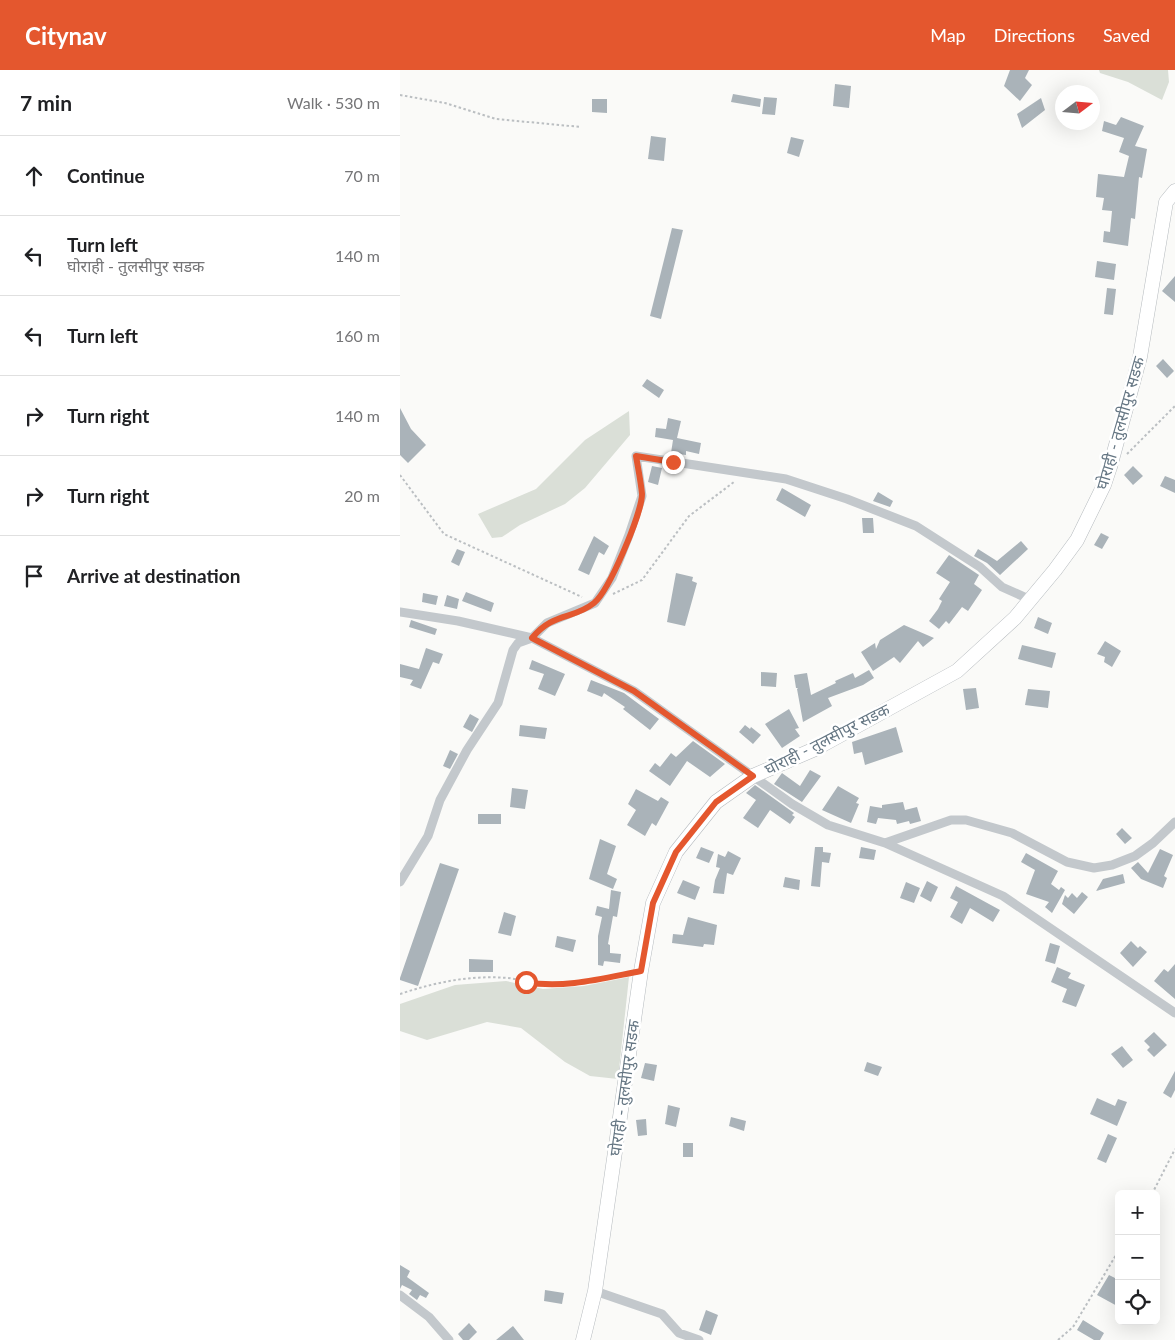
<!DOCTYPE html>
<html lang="en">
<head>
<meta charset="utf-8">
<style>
	:root { --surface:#fff; --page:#f6f6f6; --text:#202124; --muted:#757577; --line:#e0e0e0; --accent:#e4572e }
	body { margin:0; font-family:Lato,"Noto Sans Devanagari",sans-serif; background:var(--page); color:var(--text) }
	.controls { position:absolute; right:15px; bottom:15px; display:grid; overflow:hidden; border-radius:8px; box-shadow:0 5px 20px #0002 }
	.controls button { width:45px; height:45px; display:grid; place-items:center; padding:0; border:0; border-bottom:1px solid var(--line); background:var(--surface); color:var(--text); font:25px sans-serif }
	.compass { position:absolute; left:655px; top:15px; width:45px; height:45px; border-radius:50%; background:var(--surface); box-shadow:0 5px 20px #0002; rotate:74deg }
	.stop { position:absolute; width:15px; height:15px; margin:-11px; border:4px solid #e4572e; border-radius:50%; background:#fff }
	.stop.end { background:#e4572e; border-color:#fff; box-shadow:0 1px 5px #0008 }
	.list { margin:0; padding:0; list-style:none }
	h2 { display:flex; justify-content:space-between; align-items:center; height:65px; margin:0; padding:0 20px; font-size:21px }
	h2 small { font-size:16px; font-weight:400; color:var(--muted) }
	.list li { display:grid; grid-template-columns:32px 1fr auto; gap:15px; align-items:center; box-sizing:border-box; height:80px; padding:0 20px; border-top:1px solid var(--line) }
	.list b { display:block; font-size:19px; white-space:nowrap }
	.list p { margin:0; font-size:16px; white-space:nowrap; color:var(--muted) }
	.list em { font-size:16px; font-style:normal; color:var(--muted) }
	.icon { flex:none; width:28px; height:28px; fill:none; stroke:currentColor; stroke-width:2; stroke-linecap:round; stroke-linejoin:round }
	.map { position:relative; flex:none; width:775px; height:1270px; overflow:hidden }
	header { display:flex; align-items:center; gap:30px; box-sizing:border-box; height:70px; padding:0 25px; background:var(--accent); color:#fff }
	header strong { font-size:24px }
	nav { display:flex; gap:28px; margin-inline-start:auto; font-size:18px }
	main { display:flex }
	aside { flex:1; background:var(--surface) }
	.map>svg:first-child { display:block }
</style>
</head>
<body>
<header>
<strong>Citynav</strong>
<nav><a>Map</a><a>Directions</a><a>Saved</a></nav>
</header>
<main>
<aside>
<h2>7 min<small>Walk · 530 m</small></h2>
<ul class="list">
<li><svg class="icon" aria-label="ahead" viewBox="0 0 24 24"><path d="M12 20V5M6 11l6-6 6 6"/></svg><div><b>Continue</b></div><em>70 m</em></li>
<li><svg class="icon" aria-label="left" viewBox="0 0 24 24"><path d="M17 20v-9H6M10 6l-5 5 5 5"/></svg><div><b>Turn left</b><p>घोराही - तुलसीपुर सडक</p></div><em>140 m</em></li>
<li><svg class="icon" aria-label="left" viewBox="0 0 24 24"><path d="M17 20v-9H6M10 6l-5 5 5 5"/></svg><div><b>Turn left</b></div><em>160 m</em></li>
<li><svg class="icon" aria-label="right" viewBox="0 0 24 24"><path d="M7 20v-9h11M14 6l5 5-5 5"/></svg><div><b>Turn right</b></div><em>140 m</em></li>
<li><svg class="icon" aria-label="right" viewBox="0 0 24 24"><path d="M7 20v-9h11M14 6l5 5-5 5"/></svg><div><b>Turn right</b></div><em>20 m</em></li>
<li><svg class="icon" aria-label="arrive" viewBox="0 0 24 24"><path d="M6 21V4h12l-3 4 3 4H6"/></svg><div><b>Arrive at destination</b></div></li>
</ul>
</aside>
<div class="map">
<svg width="775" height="1270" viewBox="0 0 775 1270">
	<rect width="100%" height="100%" fill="#fafaf8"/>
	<!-- green -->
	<path fill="#dadfd7" d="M699 0H768L769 12 762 30 728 12 700 3Z
		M229 341 230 365 185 418 165 434 120 455 102 467 92 468 78 444 136 419 185 370Z
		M229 907 218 1009 190 1006 165 992 121 958 87 952 27 970 0 961V934L55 915 106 911 143 919 184 916Z"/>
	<!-- building -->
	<path fill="#aab3b9" d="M610 0H629L625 8 632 15 620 31 604 16Z
		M435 14 451 16 449 38 433 36Z
		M333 24 361 29 360 37 331 32Z
		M364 27 377 28 375 45 362 44Z
		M641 28 645 40 622 58 617 44Z
		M192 29H207V43L192 42Z
		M721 47 744 56 735 76 747 79 742 108 739 107 735 149 731 148 728 176 703 172 704 161 710 162 712 141 702 140 704 128 696 127 698 104 724 107 729 86 719 82 724 68 702 61 704 51 716 55Z
		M251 66 266 68 264 91 248 89Z
		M391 67 404 70 399 87 387 83Z
		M272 158 283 160 261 249 250 246Z
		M697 191 716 194 714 210 695 207Z
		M775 206V232L762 221Z
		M707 218 716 219 713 245 704 244Z
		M763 289 774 301 767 308 756 296Z
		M247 309 264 320 259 328 242 316Z
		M0 338 11 359 26 375 8 393 0 385Z
		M268 348 281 351 277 368 301 373 299 384 286 381V385L271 383 273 370 255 367 256 358 266 359Z
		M252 396 262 398 258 415 248 412Z
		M733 396 743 406 733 415 724 405Z
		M765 406 775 410V423L760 416Z
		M382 418 411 435 405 447 376 430Z
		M478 422 493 431 490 437 473 431Z
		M462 448H473L474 463H463Z
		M701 463 709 467 702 479 694 475Z
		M194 466 209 476 204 485 199 482 189 505 178 500Z
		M621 471 628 479 600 505 587 493 574 486 578 479 597 491Z
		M57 479 65 482 59 496 51 492Z
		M549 485 579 505 574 514 582 520 568 541 562 537 549 554 546 551 539 559 529 551 538 539 542 531 539 529 550 512 536 503Z
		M276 503 293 507 292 511 297 513 285 556 267 552Z
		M66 522 94 533 91 542 62 531Z
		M23 523 38 526 36 535 22 532Z
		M47 525 59 529 57 539 44 536Z
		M638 547 652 553 648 564 634 558Z
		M11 550 37 559 35 565 9 557Z
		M504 555 534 568 523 577 518 571 500 593 494 587 473 601 461 582 475 573 476 579 480 570Z
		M705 571 721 581 712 597 704 592 705 587 697 584Z
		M622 575 656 583 652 598 618 589Z
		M26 578 43 584 39 594 33 592 21 619 10 615 13 610 0 607V594L19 599Z
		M132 590 165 604 155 626 138 619 144 604 129 599Z
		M469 600 474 608 463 615 428 628 432 636 403 652 397 619 398 618H396L394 605 407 603 411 625 436 613 435 611 453 603 455 608Z
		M361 602 377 603 376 617 361 616Z
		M191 610 224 623 259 649 250 660 223 639 225 637 204 623 202 627 187 621Z
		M576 618 579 638 566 640 563 619Z
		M628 619 650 621 648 638 625 635Z
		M389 639 399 658 395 659 400 666 382 678 365 654Z
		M70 644 79 649 72 662 63 657Z
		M120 655 147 658 145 669 119 666Z
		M345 655 350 659 351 657 361 665 353 674 339 662Z
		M496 657 503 682 465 695 462 682 454 684 452 672Z
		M293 671 325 694 310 707 287 691 270 716 249 701 255 693 260 697 271 683 276 687Z
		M50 680 58 684 50 699 43 696Z
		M410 700 421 706 402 732 374 714 382 703 400 716Z
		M355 715 394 743 392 745 395 747 390 754 370 740 358 758 343 748 356 730 346 723Z
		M438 716 459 728 456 733 459 734 451 753 422 740Z
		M112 718 128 720 125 739 110 737Z
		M236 719 258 731 261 727 269 732 256 756 252 753 245 766 227 755 236 740 228 734Z
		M503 732 505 740 517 737 521 751 510 754 509 751 497 754 496 750 478 748 476 754 467 752 470 736 482 738V735Z
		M78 744H101V754H78Z
		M722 758 732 768 725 774 716 764Z
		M200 769 216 776 207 804 217 809 213 819 189 809Z
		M301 777 314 782 309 793 296 788Z
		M415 777H423V782L431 783 429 793 422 792 420 817 411 816Z
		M461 777 476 780 474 790 459 788Z
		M760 779 773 785 764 806 767 808 763 818 741 809 731 798 738 792 748 803Z
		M328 781 341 788 333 805 327 803 324 824 313 823 315 810 320 798 316 797 318 784 325 787Z
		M626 783 658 801 651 814 659 820 661 817 665 820 652 843 645 837 649 832 626 824 635 800 621 792Z
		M40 793 59 799 18 916 0 910V908Z
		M723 804 725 813 696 821 703 809Z
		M385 807 400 810 399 820 383 817Z
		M283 810 300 817 295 830 277 823Z
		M527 811 538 817 531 832 520 826Z
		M506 812 520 818 514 833 500 828Z
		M556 816 600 840 593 852 570 838 562 854 550 847 558 832 550 828Z
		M211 820 221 822 217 847 213 846 208 874 210 875V883L221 884 220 893 204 891 206 883 203 896 198 895V866L202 847 195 845 197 836 209 839Z
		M682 822 688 827 674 844 662 834 665 825 668 828 672 823 677 828Z
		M104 842 116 846 111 866 98 863Z
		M288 847 317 855 314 875 304 874 303 877 272 873 273 864 283 865Z
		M157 866 176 870 173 882 155 877Z
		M731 871 738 878 740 876 747 882 733 897 720 883Z
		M650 873 660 876 655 894 645 891Z
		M69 889 93 890V902H69Z
		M775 894V929L754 911 764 899 768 902Z
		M657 897 671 903 668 908 685 915 676 937 662 932 667 919 651 912Z
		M754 962 767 975 754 987 747 980 750 977 744 971Z
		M722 976 733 990 723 998 711 984Z
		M467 992 482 997 478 1006 464 1001Z
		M245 993 257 995 254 1011 241 1008Z
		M775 1001V1020L771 1028 763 1023Z
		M697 1028 715 1036 718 1029 727 1032 717 1056 690 1044Z
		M268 1035 280 1038 276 1057 265 1054Z
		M331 1047 346 1051 344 1061 329 1056Z
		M246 1049 247 1065 238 1066 236 1050Z
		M708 1064 717 1068 706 1093 697 1089Z
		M283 1073H293V1087H283Z
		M0 1195 10 1201 7 1207 29 1223 26 1228 20 1225 17 1230 9 1224 12 1220 2 1215 0 1219Z
		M709 1205 719 1210V1237L697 1225Z
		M145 1220 164 1223 162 1234 144 1231Z
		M306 1240 318 1245 311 1265 299 1260Z
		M683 1250 704 1263 700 1270H694L677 1260Z
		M69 1253 77 1262 69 1270H63L58 1264Z
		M113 1256 124 1270H96Z"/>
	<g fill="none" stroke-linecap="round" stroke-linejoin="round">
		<!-- primary casing -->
		<g stroke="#b5babe" stroke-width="15">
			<path id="primary" d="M183 1270 195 1221 241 901 253 833 276 782 316 732 353 706 415 679 557 601 615 548 655 500 677 470 704 415 710 397 740 287 766 132 775 121"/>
		</g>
		<!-- path -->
		<path stroke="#bbbfc2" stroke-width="2" stroke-dasharray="2.5 2.5" stroke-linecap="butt" d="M0 25 45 33 96 49 181 57
			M727 384 775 336
			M0 405 44 464 182 527
			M213 524 242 510 289 446 334 412
			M0 924C36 912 70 905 108 908 120 909 131 914 142 915 170 917 201 908 229 903
			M752 1124 775 1079
			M658 1270 673 1257 719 1180"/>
		<!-- street -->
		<path stroke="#c3c8cc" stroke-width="9" d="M0 542 58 551 132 568 234 621 392 734 428 755 485 773 603 826 775 943
			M485 773 551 750H566L612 763 667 792 694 798 712 795 735 786 753 773 775 752
			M0 812 28 766 40 730 67 680 98 633 113 580 118 573 132 568 147 553 195 533 212 508 229 465 242 426 236 386 386 409 447 429 516 456 580 497 602 517 629 529
			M195 1221 262 1244 279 1263 299 1270
			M0 1225 29 1247 49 1270"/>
		<!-- primary -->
		<use href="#primary" stroke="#fff" stroke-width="14"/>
	</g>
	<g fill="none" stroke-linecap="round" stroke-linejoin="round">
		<!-- route -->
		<path stroke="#e4572e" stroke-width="6" d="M126 912C164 919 204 908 241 901L253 833 276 782 316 732 353 706 234 621 132 568C153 542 173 550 194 533 209 521 242 443 242 424 241 412 238 398 236 386L273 392"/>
	</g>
	<g text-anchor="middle" stroke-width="5" stroke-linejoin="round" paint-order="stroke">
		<!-- street labels -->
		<g font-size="16" fill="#657683" stroke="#fff">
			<text transform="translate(720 353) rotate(-74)" y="6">घोराही - तुलसीपुर सडक</text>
			<text transform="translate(427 669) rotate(-27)" y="6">घोराही - तुलसीपुर सडक</text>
			<text transform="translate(224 1018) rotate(-82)" y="6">घोराही - तुलसीपुर सडक</text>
		</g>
	</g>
</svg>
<div class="controls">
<button>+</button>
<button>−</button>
<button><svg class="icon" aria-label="locate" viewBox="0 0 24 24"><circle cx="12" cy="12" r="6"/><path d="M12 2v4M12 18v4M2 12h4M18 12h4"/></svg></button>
</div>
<svg class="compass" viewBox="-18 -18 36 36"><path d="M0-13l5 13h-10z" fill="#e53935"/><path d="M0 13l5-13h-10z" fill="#757577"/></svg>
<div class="stop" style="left:126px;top:912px"></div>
<div class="stop end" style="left:273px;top:392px"></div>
</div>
</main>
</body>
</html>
